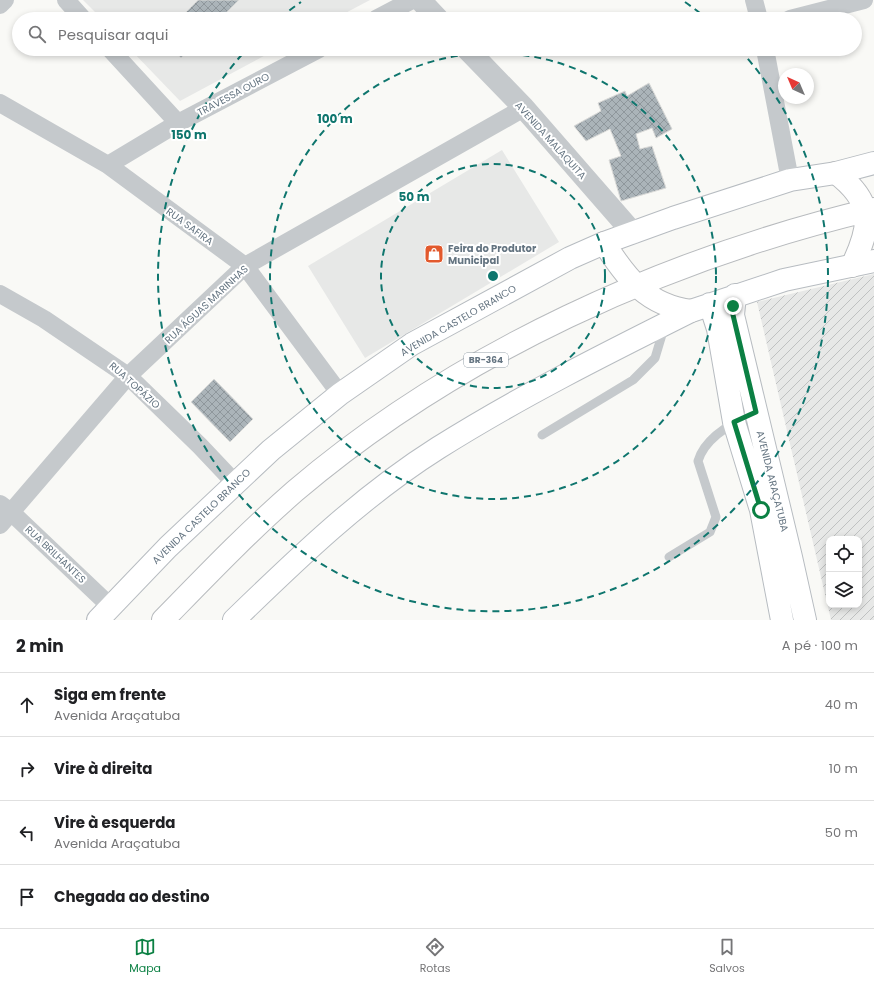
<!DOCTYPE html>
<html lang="pt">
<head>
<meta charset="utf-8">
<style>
	:root { --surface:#fff; --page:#f6f6f6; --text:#202124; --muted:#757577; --line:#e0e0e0; --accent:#0b8043 }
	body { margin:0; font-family:Poppins,sans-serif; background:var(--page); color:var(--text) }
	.controls { position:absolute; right:12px; bottom:12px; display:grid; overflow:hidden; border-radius:8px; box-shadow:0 2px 6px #0003 }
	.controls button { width:36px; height:36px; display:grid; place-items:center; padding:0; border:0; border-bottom:1px solid var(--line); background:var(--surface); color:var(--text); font:20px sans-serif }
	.compass { position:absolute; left:778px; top:68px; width:36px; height:36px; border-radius:50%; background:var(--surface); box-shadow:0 2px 6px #0003; rotate:316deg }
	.stop { position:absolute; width:12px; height:12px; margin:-9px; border:3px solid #0b8043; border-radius:50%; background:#fff }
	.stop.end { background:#0b8043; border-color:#fff; box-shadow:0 1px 4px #0008 }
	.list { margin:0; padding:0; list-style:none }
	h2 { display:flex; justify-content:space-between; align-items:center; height:52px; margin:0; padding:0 16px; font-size:17px }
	h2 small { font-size:13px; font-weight:400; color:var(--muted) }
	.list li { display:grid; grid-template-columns:26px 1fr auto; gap:12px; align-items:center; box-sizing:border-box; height:64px; padding:0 16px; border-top:1px solid var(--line) }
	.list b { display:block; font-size:15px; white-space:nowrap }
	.list p { margin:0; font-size:13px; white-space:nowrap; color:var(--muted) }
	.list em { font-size:13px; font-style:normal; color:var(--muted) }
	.icon { flex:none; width:22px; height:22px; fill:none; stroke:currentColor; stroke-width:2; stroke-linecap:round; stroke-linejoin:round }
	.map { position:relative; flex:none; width:874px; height:620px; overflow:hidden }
	.search { position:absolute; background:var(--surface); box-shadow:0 2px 6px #0003; left:12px; right:12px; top:12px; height:44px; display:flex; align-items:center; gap:10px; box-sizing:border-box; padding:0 14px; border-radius:22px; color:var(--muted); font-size:15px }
	.sheet { height:308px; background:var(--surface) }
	nav { display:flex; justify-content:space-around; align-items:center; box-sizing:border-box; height:56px; border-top:1px solid var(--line); background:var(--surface); font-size:11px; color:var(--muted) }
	nav a { display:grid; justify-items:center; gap:2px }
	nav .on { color:var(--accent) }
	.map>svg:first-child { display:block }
</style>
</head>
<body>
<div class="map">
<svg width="874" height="620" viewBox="0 0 874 620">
	<defs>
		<pattern id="industrial-furrows" width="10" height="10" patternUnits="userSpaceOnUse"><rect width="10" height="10" fill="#e7e8e7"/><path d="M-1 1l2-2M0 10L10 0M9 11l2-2" fill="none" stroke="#bfc1c1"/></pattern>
		<pattern id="building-cross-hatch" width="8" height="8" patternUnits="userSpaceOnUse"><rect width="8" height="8" fill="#abb4b9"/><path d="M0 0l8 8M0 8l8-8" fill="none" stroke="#8f979c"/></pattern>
	</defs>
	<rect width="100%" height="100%" fill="#f9f9f6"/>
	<!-- built -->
	<path fill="#e7e8e7" d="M83 0H370L334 19H102Z
		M130 49H277L180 101Z
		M502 150 559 242 365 358 308 266Z"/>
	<!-- industrial -->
	<path fill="url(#industrial-furrows)" fill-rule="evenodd" d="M874 274V620H831L757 302ZM829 539H859V605H829Z"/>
	<!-- building -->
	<path fill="url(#building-cross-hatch)" stroke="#dbdbd9" d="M198 0H239L220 19H179Z
		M172 49H190L181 58Z
		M649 83 672 129 656 138 652 128 636 134 640 149 652 146 666 188 621 201 609 160 621 156 610 129 586 141 574 126 601 111 598 103 625 91 627 96Z
		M214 379 253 419 230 442 191 402Z"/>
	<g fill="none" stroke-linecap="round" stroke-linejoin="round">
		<!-- secondary casing -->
		<g stroke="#b7bcc1" stroke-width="24">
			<path id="secondary" d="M735 295 733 315 791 557 805 620
				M710 304 718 329 734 422 761 510 782 620
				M98 620 168 547 271 450 340 394 412 344 570 258 604 243 673 218 790 180 836 173 874 163
				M234 620C298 558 362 496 438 448 519 397 605 354 691 311L784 280 874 261"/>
		</g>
		<!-- trunk casing -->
		<g stroke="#b8bbbe" stroke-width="24">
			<path id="trunk" d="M836 173C874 202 872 225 852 266
				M604 243C627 279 647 305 691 311
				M163 620C206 576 248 532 295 491 457 353 667 258 874 209"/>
		</g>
		<!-- service -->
		<path stroke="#c5c9cc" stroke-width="9" d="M542 435 633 380 655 358 664 328
			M669 557 710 532 716 517 698 461C705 437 735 421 756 412"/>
		<!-- minor -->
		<path stroke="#c5c9cc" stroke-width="18" d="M66 0 83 19
			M754 0 759 19
			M0 5 5 0
			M376 19 412 0
			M790 19 864 0
			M110 49 178 123
			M765 49 790 180
			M0 103 108 165 245 266 340 394
			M108 165 178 123 319 49
			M0 294 44 319 128 376 200 446 235 483
			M0 504 12 513 110 606
			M0 525 128 376 245 266 524 108"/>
		<!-- tertiary -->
		<path stroke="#c5c9cc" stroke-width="22" d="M420 0 438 19
			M467 49 524 108 633 233"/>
		<!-- secondary -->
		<use href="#secondary" stroke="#fff" stroke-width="22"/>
		<!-- trunk -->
		<use href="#trunk" stroke="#fff" stroke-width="22"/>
	</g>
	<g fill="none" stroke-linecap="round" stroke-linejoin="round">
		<!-- route -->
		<path stroke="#0b8043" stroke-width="5" d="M733 306V315L756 412 734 422 761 510"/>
	</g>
	<!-- distance rings -->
	<g fill="none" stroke="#0f766e" stroke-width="2" stroke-dasharray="7 5">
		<circle cx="493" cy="276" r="112"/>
		<circle cx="493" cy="276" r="223"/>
		<path d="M280 18A335 335 0 0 1 301 2M685 2A335 335 0 0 1 706 18M740 50A335 335 0 1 1 246 50"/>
	</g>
	<!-- icons -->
	<defs>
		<g id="shop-square" transform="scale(1)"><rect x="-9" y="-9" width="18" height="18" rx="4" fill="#e2592d" stroke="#fff"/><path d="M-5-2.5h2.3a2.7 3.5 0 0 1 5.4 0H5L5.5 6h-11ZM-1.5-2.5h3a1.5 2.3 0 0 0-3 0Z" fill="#fff"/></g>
	</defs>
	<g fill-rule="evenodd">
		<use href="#shop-square" x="434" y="254"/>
	</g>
	<g text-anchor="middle" stroke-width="4" stroke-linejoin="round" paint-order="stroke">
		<!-- shield labels -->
		<rect fill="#fff" stroke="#929ea7" stroke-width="1" x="464" y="353" width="44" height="14" rx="3"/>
		<g font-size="9" font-weight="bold" fill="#647481">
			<text x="486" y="363">BR-364</text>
		</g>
		<!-- street labels -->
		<g font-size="10" fill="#647481" stroke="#fff">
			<text transform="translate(233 94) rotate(-28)" y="4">TRAVESSA OURO</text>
			<text transform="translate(551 140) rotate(48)" y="4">AVENIDA MALAQUITA</text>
			<text transform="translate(190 226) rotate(36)" y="4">RUA SAFIRA</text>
			<text transform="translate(206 304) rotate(-43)" y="4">RUA ÁGUAS MARINHAS</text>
			<text transform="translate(458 320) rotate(-30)" y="4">AVENIDA CASTELO BRANCO</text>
			<text transform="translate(135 385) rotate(42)" y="4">RUA TOPÁZIO</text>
			<text transform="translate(773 481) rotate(76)" y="4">AVENIDA ARAÇATUBA</text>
			<text transform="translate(201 516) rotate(-44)" y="4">AVENIDA CASTELO BRANCO</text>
			<text transform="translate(56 554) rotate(43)" y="4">RUA BRILHANTES</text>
		</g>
		<!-- poi labels -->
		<g font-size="10" font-weight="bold" fill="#647481" stroke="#fff" text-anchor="start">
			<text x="448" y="252">Feira do Produtor<tspan x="448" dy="12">Municipal</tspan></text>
		</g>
	</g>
	<circle cx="493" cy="276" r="6" fill="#0f766e" stroke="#fff" stroke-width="2"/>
	<g font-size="12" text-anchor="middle" font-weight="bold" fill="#0f766e" stroke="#fff" stroke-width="4" stroke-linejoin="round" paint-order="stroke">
		<text x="335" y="123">100 m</text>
		<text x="189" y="139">150 m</text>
		<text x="414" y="201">50 m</text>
	</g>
</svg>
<div class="controls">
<button><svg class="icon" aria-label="locate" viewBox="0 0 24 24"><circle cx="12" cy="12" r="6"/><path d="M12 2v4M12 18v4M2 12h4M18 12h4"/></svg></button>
<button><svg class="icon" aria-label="layers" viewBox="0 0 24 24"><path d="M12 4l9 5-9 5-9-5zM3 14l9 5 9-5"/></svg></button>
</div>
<svg class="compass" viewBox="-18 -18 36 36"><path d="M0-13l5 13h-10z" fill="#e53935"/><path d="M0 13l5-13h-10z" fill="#757577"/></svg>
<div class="stop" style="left:761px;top:510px"></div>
<div class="stop end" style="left:733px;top:306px"></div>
<div class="search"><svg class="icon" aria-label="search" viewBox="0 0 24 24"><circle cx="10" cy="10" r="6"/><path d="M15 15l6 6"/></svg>Pesquisar aqui</div>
</div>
<section class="sheet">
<h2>2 min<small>A pé · 100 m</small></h2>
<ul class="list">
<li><svg class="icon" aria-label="ahead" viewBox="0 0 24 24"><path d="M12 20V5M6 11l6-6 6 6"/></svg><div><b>Siga em frente</b><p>Avenida Araçatuba</p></div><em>40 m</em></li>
<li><svg class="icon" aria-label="right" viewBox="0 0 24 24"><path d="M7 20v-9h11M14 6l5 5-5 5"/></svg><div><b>Vire à direita</b></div><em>10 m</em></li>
<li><svg class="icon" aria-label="left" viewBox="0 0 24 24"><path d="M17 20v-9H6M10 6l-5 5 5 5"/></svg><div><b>Vire à esquerda</b><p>Avenida Araçatuba</p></div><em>50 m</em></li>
<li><svg class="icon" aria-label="arrive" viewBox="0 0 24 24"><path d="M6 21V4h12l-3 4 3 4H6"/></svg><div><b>Chegada ao destino</b></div></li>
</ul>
</section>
<nav>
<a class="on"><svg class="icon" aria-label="map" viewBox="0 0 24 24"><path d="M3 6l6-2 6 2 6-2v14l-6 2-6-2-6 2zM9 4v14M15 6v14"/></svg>Mapa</a>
<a><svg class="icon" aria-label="directions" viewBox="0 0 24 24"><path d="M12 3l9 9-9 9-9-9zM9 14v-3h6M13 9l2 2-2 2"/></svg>Rotas</a>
<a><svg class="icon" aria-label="saved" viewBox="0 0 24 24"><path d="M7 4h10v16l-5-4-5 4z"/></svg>Salvos</a>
</nav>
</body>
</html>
